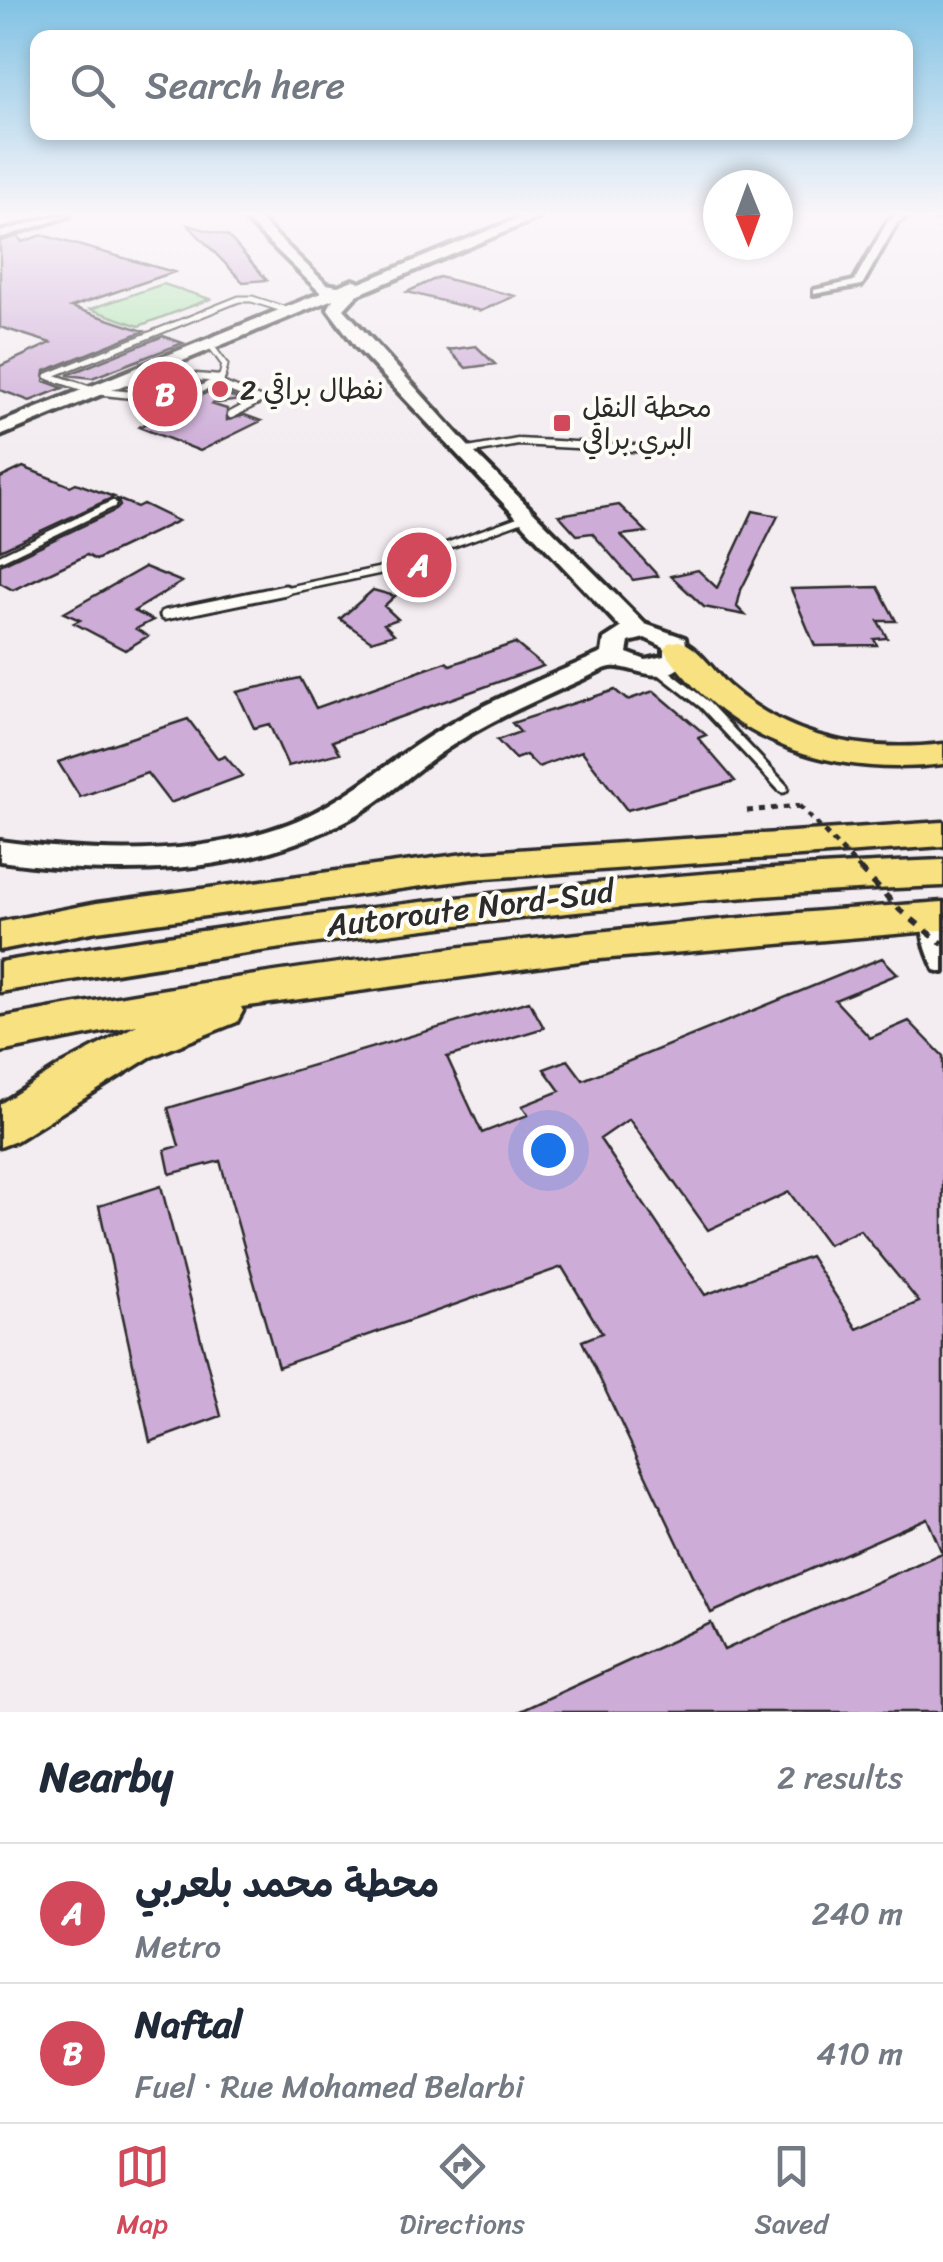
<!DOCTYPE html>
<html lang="en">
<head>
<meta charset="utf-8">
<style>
	:root { --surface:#fff; --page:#f2f2f3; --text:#1f2937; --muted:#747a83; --line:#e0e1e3; --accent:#d1495b }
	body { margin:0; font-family:Sriracha,"Playpen Sans Arabic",sans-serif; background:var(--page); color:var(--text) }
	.compass { position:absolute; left:703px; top:170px; width:90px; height:90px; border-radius:50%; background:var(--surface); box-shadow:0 5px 15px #0003; rotate:179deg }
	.you { position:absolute; left:548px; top:1150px; width:35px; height:35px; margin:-25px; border:8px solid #fff; border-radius:50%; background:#1a73e8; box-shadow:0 0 0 15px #1a73e833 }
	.badge { display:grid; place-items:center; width:65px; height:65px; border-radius:50%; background:var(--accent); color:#fff; font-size:32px; font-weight:700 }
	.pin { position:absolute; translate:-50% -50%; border:5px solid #fff; box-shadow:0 2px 10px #0006 }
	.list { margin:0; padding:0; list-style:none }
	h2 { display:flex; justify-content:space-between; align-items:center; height:130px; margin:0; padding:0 40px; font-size:42px }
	h2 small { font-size:32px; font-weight:400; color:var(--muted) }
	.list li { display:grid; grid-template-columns:65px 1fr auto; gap:30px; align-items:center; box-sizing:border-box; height:140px; padding:0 40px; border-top:2px solid var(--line) }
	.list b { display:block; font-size:38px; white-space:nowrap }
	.list p { margin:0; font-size:32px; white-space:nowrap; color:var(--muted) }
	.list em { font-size:32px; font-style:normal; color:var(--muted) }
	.icon { flex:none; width:55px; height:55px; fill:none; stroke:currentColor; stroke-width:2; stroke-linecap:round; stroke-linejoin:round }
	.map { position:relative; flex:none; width:943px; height:1712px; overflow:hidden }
	.search { position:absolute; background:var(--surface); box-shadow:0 5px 15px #0003; left:30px; right:30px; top:30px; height:110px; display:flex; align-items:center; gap:25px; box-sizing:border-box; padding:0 35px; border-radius:20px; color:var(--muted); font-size:38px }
	.sheet { height:410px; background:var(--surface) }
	nav { display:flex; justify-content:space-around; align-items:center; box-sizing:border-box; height:140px; border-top:2px solid var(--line); background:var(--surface); font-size:28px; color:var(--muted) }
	nav a { display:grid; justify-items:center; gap:5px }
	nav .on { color:var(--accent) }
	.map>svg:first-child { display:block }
</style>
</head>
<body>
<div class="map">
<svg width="943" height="1712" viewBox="0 0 943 1712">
	<rect width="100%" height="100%" fill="#f3ecf1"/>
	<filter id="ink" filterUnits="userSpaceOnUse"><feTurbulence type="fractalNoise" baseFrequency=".01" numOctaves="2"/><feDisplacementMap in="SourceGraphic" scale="20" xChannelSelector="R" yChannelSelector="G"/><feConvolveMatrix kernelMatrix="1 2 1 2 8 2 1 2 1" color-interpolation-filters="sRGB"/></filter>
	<g filter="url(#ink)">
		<!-- green -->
		<path fill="#a7e3a9" stroke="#69876a" stroke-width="2.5" d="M163 284 210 299 139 326 90 309Z"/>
		<!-- building -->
		<path fill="#cdacd7" stroke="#2b2b2b" stroke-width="2.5" fill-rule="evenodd" d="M188 225 228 236 267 280 243 282Z
			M42 235 174 272 71 307 144 331 45 371 44 381 63 388 30 401 0 390V366L51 343 0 327V241L18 236 22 242Z
			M439 277 515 296 481 311 407 292Z
			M163 336 183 343 92 378 67 375Z
			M476 346 495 364 466 368 448 350Z
			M214 389 241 400 211 404 227 409V420L245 415 261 421 200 451 139 427Z
			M23 467 70 486 76 483 114 497 0 550V478Z
			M117 499 137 507 143 504 178 521 96 560 87 555 13 590 0 583V565L116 510 120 506Z
			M619 505 647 532 621 535 658 576 633 580 592 533 577 535 559 515Z
			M753 511 778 516 741 590 737 607 745 615 704 607 671 576 698 570 717 588Z
			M145 567 182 582 134 611 153 620 136 629 148 636 125 650 74 623 80 620 64 613Z
			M878 587 896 621H878L887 638 874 639 877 645 815 646 791 589Z
			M373 590 395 596 384 606 398 619 384 624 394 634 371 641 340 619Z
			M515 643 543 666 333 741 340 753 288 766 269 724 254 728 237 692 300 678 316 708 446 662 450 665Z
			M615 690 627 700 654 691 706 735 698 738 735 781 627 810 582 751 538 767 526 755 515 759 497 740 520 732 512 723Z
			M188 719 218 759 225 756 242 776 170 803 147 773 80 797 58 762Z
			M882 958 898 974 835 1000 870 1038 909 1021 943 1056V1712H518L711 1623 724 1650 942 1553 927 1518 711 1613 582 1341 602 1333 562 1267 278 1367 220 1161 170 1174 165 1150 179 1146 168 1108 529 1001 544 1028 447 1057 482 1133 528 1115 522 1106 560 1091 544 1069 568 1060 583 1080ZM629 1119 708 1230 789 1192 828 1245 860 1230 919 1302 857 1329 810 1256 705 1295 600 1139Z
			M161 1186 221 1416 150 1442 99 1206Z"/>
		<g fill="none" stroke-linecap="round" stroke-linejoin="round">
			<!-- lane-far2 casing -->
			<g stroke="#2b2b2b" stroke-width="9">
				<path id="lane-far2" d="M209 343 225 365 221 380
					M139 373 221 379
					M59 380 48 376 239 299H252L289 311"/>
			</g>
			<!-- lane-far1 casing -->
			<g stroke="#2b2b2b" stroke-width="11">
				<path id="lane-far1" d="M52 377 94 391 151 397
					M196 377 221 379
					M120 380 168 389
					M217 383 259 400 231 415
					M169 399 189 396 222 377
					M463 452 518 442 652 449
					M0 558 113 504
					M273 593 378 571 526 517"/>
			</g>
			<!-- lane casing -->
			<g stroke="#2b2b2b" stroke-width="15">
				<path id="lane" d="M165 615 285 590
					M658 668 704 704 783 788"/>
			</g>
			<!-- street casing -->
			<g stroke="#2b2b2b" stroke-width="8">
				<path id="street" d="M55 216H69L0 238V232Z
					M896 216H907L897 223 862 285 814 294V290L854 281 888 221Z
					M928 216H943V219Z
					M933 909 943 915V972L935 970C926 951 918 931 926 911Z"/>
			</g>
			<!-- secondary casing -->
			<g stroke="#2b2b2b" stroke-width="8">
				<path id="secondary" d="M242 216H256L326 284 338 286 353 280 360 283 524 216H542L357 295 344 309 470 448 645 624 685 638 688 659C663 691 632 664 611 667 602 668 591 676 583 679 537 700 490 720 448 748 414 770 385 800 349 819 243 877 116 877 0 861V841C95 854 196 858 288 824 342 804 382 766 430 736 484 702 544 678 602 653L604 639 621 628 357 348 328 309 333 299 0 436V423L321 293ZM645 638 664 647V656L646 660 627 653 629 642Z"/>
			</g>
			<!-- highway casing -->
			<g stroke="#2b2b2b" stroke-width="7">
				<path id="highway" d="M679 641C699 646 714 673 730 687 791 740 865 753 943 744V764C834 778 728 743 664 650L668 643Z
					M943 822V846L472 879 97 931 0 950V922L97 903 472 853Z
					M943 860V886C625 898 313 939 0 992V962C313 911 626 872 943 860Z
					M943 902V930L588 960 241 1007 243 1011 237 1022 150 1057 16 1141 0 1147V1104L63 1064 137 1025 0 1052V1018C312 959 626 924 943 902Z"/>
			</g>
			<!-- path -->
			<path stroke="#2b2b2b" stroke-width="5" stroke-dasharray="6 6" stroke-linecap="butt" d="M747 811 799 806"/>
			<!-- lane-far2 -->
			<use href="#lane-far2" stroke="#fdfcf7" stroke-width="5"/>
			<!-- lane-far1 -->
			<use href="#lane-far1" stroke="#fdfcf7" stroke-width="6"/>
			<!-- lane -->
			<use href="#lane" stroke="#fdfcf7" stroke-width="9"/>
			<!-- street -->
			<use href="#street" fill="#fdfcf7" fill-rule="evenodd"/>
			<!-- secondary -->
			<use href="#secondary" fill="#fdfcf7" fill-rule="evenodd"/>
			<!-- highway -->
			<use href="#highway" fill="#f8e181" fill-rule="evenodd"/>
			<!-- path-bridge-far1 -->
			<path stroke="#2b2b2b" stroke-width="5" stroke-dasharray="6 6" stroke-linecap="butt" d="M799 806 862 871"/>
			<!-- path-bridge -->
			<path stroke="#2b2b2b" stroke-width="6" stroke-dasharray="9 9" stroke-linecap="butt" d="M860 869 901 911 943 944"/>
		</g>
	</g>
	<!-- sky -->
	<linearGradient id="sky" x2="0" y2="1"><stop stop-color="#81c2e4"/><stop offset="0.47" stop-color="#faf6f9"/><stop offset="1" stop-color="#faf6f9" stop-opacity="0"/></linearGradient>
	<rect width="943" height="455" fill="url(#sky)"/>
	<!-- markers -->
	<g fill="#d1495b" stroke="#fdfcf7" stroke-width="4">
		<circle cx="220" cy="389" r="10"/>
		<rect x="552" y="413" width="20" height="20" rx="5"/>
	</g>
	<g text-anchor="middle" stroke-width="8" stroke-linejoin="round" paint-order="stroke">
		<!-- far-poi labels -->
		<g font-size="28" fill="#2b2b2b" stroke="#fdfcf7" text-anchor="start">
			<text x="240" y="399">نفطال براقي 2</text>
			<text x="582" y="417">محطة النقل<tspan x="582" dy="32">البري براقي</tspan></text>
		</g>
		<!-- street labels -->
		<g font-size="32" fill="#2b2b2b" stroke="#fdfcf7">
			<text transform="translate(470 908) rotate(-7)" y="11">Autoroute Nord-Sud</text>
		</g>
	</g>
</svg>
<svg class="compass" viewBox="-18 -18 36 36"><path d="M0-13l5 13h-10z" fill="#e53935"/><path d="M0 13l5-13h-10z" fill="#747a83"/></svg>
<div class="you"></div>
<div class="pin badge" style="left:419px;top:565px">A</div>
<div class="pin badge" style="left:165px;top:394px">B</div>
<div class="search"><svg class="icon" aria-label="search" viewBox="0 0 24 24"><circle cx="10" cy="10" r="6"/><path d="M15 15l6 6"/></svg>Search here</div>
</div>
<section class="sheet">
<h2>Nearby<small>2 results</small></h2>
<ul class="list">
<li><span class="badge">A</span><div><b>محطة محمد بلعربي</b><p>Metro</p></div><em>240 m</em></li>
<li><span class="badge">B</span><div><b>Naftal</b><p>Fuel · Rue Mohamed Belarbi</p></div><em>410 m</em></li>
</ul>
</section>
<nav>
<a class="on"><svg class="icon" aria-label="map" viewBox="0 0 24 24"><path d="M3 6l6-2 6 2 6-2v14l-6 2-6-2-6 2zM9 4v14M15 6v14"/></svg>Map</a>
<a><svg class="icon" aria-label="directions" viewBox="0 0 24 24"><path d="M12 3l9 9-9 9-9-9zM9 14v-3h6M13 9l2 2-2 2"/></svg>Directions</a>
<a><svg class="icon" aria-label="saved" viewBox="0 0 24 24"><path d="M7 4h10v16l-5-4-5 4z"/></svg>Saved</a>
</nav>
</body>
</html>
